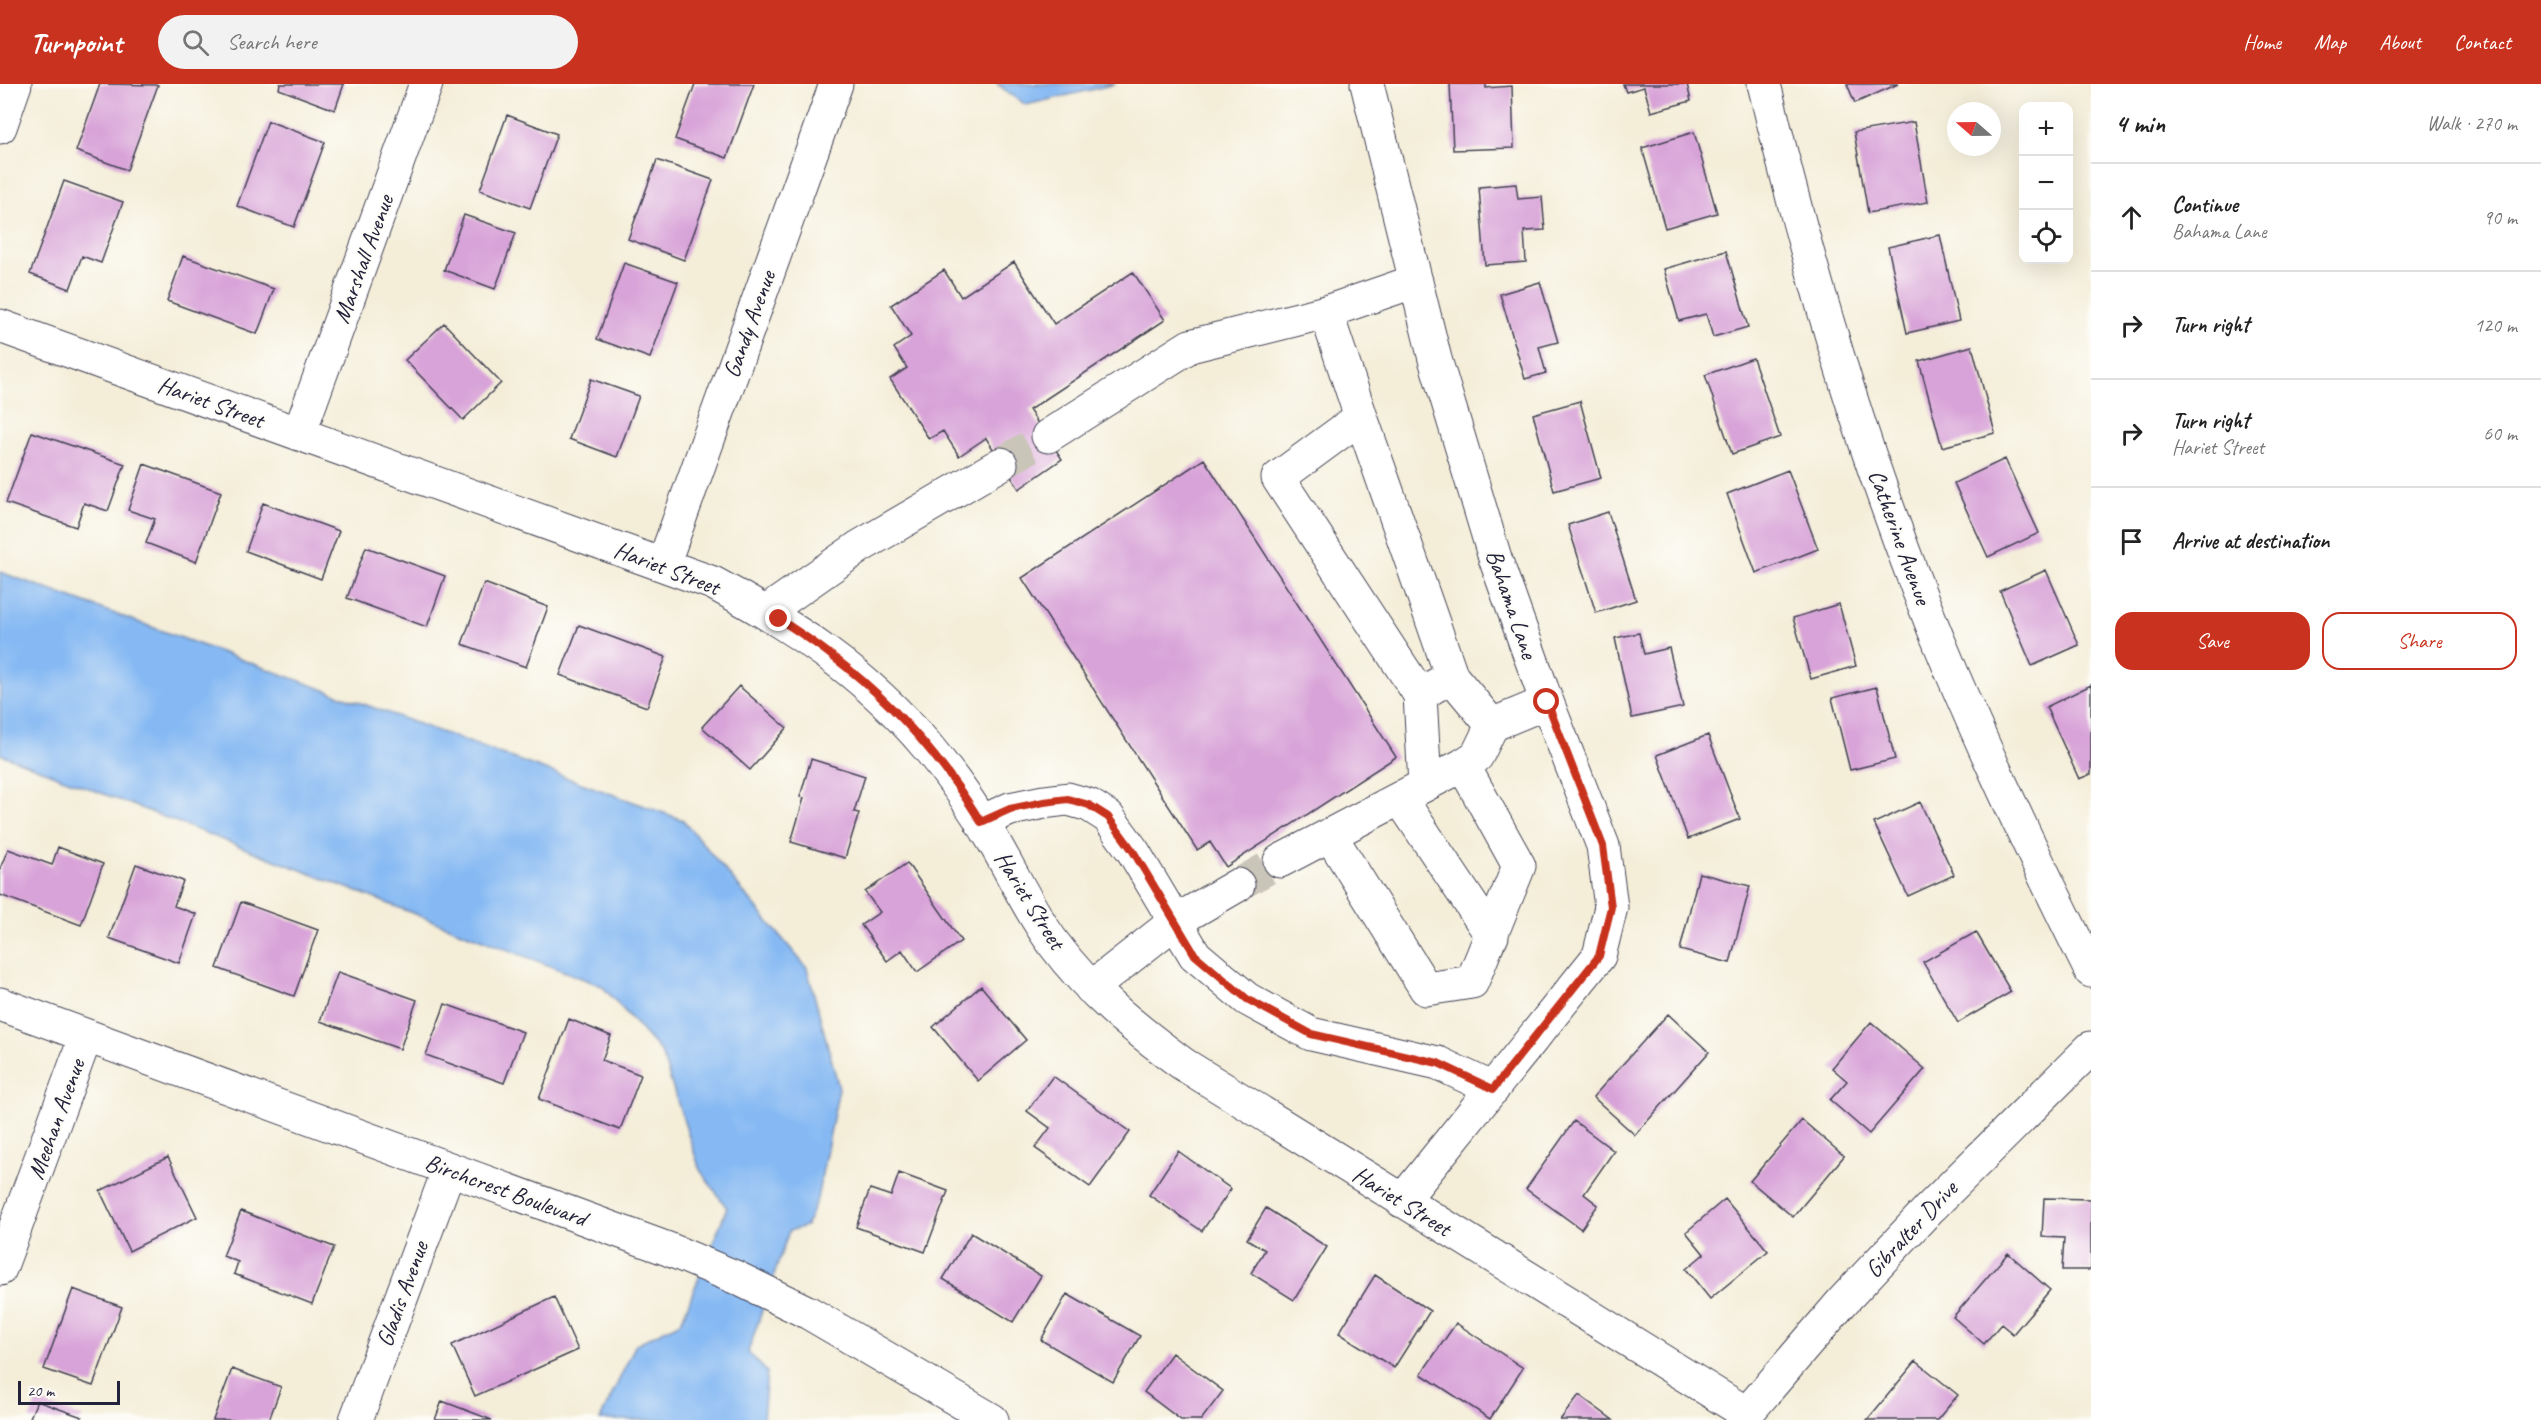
<!DOCTYPE html>
<html lang="en">
<head>
<meta charset="utf-8">
<style>
	:root { --surface:#fff; --page:#f2f2f2; --text:#222; --muted:#767676; --line:#e0e0e0; --accent:#c8321e }
	body { margin:0; font-family:Caveat,sans-serif; background:var(--page); color:var(--text) }
	.controls { position:absolute; right:18px; top:18px; display:grid; overflow:hidden; border-radius:12px; box-shadow:0 6px 24px #0002 }
	.controls button { width:54px; height:54px; display:grid; place-items:center; padding:0; border:0; border-bottom:2px solid var(--line); background:var(--surface); color:var(--text); font:30px sans-serif }
	.compass { position:absolute; left:1947px; top:18px; width:54px; height:54px; border-radius:50%; background:var(--surface); box-shadow:0 6px 24px #0002; rotate:290deg }
	.scale { position:absolute; left:18px; bottom:15px; width:102px; box-sizing:border-box; padding-left:6px; border:3px solid #22223b; border-top:0; font-size:16px; line-height:21px; white-space:nowrap; color:#22223b; -webkit-text-stroke:4px #fdfcf7; paint-order:stroke }
	.stop { position:absolute; width:18px; height:18px; margin:-14px; border:4px solid #c8321e; border-radius:50%; background:#fff }
	.stop.end { background:#c8321e; border-color:#fff; box-shadow:0 2px 6px #0008 }
	.list { margin:0; padding:0; list-style:none }
	h2 { display:flex; justify-content:space-between; align-items:center; height:78px; margin:0; padding:0 24px; font-size:26px }
	h2 small { font-size:20px; font-weight:400; color:var(--muted) }
	.list li { display:grid; grid-template-columns:39px 1fr auto; gap:18px; align-items:center; box-sizing:border-box; height:108px; padding:0 24px; border-top:2px solid var(--line) }
	.list b { display:block; font-size:22px; white-space:nowrap }
	.list p { margin:0; font-size:20px; white-space:nowrap; color:var(--muted) }
	.list em { font-size:20px; font-style:normal; color:var(--muted) }
	.actions { display:flex; gap:12px; padding:18px 24px }
	.actions a { flex:1; padding:14px 0; border:2px solid var(--accent); border-radius:18px; text-align:center; font-size:21px; color:var(--accent) }
	.actions .main { background:var(--accent); color:#fff }
	.icon { flex:none; width:33px; height:33px; fill:none; stroke:currentColor; stroke-width:2; stroke-linecap:round; stroke-linejoin:round }
	.map { position:relative; flex:none; width:2091px; height:1336px; overflow:hidden }
	header { display:flex; align-items:center; gap:36px; box-sizing:border-box; height:84px; padding:0 30px; background:var(--accent); color:#fff }
	header strong { font-size:28px }
	nav { display:flex; gap:33px; margin-inline-start:auto; font-size:21px }
	.search { width:420px; height:54px; background:var(--page); display:flex; align-items:center; gap:15px; box-sizing:border-box; padding:0 21px; border-radius:33px; color:var(--muted); font-size:22px }
	main { display:flex }
	aside { flex:1; background:var(--surface) }
	.map>svg:first-child { display:block }
</style>
</head>
<body>
<header>
<strong>Turnpoint</strong>
<div class="search"><svg class="icon" aria-label="search" viewBox="0 0 24 24"><circle cx="10" cy="10" r="6"/><path d="M15 15l6 6"/></svg>Search here</div>
<nav><a>Home</a><a>Map</a><a>About</a><a>Contact</a></nav>
</header>
<main>
<div class="map">
<svg width="2091" height="1336" viewBox="0 0 2091 1336">
	<rect width="100%" height="100%" fill="#fdfcf7"/>
	<filter id="ink" filterUnits="userSpaceOnUse"><feTurbulence type="fractalNoise" baseFrequency=".0167" numOctaves="2"/><feDisplacementMap in="SourceGraphic" scale="12" xChannelSelector="R" yChannelSelector="G"/><feConvolveMatrix kernelMatrix="1 2 1 2 8 2 1 2 1" color-interpolation-filters="sRGB"/></filter>
	<filter id="wash" filterUnits="userSpaceOnUse"><feTurbulence type="fractalNoise" baseFrequency=".008" numOctaves="4" result="noise"/><feDisplacementMap in="SourceGraphic" scale="24" xChannelSelector="R" yChannelSelector="G"/><feGaussianBlur stdDeviation="1.35" result="paint"/><feColorMatrix in="noise" values="0 0 0 0 0 0 0 0 0 0 0 0 0 0 0 0 0 1.4 0 .05"/><feComposite in="paint" operator="in"/></filter>
	<g filter="url(#wash)">
		<rect width="100%" height="100%" fill="#f4eed9"/>
		<!-- water -->
		<path fill="#86b9f3" stroke="#546e97" stroke-width="1.5" d="M997 0H1116L1026 21Z
			M0 488 683 736 807 884 839 1004 817 1115 806 1142 789 1147 748 1268 767 1288 763 1336H600L636 1260 681 1238 727 1124 700 1086 661 968 602 902 0 670Z"/>
		<g id="blocks">
			<!-- building -->
			<path fill="#d8a3d8" d="M100 0 158 1 127 86 76 67Z
				M280 0H344L335 26 279 5Z
				M695 0H754L727 74 675 55Z
				M1450 0H1486V4L1512 2 1514 64 1453 66Z
				M1623 0H1687L1691 17 1651 28 1644 3 1626 8Z
				M1847 0H1898L1855 19Z
				M507 31 557 50 530 124 480 106Z
				M268 37 325 58 294 143 237 122Z
				M1914 38 1928 118 1868 129 1854 48Z
				M1694 48 1717 129 1665 144 1642 64Z
				M657 76 713 96 684 176 628 155Z
				M64 97 123 118 101 179 82 172 70 205 30 190Z
				M1516 100 1518 115 1542 113 1545 146 1524 147 1526 178 1485 181 1479 103Z
				M464 131 516 149 495 205 444 186Z
				M1940 151 1959 237 1907 249 1888 163Z
				M1726 167 1748 243 1713 253 1706 230 1679 237 1664 185Z
				M183 172 274 205 257 250 167 217Z
				M1014 178 1054 240 1133 188 1165 236 1029 326 1062 375 1019 405 986 354 959 372 943 347 929 355 890 295 907 284 894 264 911 252 891 221 944 186 961 213Z
				M624 179 678 198 650 274 597 255Z
				M1540 198 1558 258 1539 263 1546 289 1525 295 1500 210Z
				M444 239 501 299 463 336 405 276Z
				M1972 262 1995 349 1942 363 1919 277Z
				M1753 274 1780 353 1732 370 1705 291Z
				M591 295 639 312 617 373 569 355Z
				M1580 317 1601 394 1554 407 1533 330Z
				M32 348 125 380 108 427 84 419 76 443 6 419Z
				M1204 375 1396 673 1226 783 1210 758 1197 766 1022 494Z
				M2005 375 2039 449 1988 473 1954 399Z
				M144 380 221 408 196 478 146 459 155 435 128 426Z
				M1788 386 1818 465 1756 489 1727 410Z
				M263 419 339 447 321 495 246 467Z
				M1608 428 1636 516 1596 529 1568 441Z
				M366 463 445 492 427 543 347 514Z
				M2046 486 2079 561 2032 582 2000 507Z
				M484 499 548 523 526 583 462 560Z
				M1839 520 1856 582 1811 595 1793 534Z
				M579 541 666 573 647 623 560 591Z
				M1639 549 1644 570 1669 564 1683 623 1632 634 1615 554Z
				M2091 601V690L2079 695 2046 623Z
				M739 602 787 644 750 686 702 643Z
				M1877 603 1895 675 1850 686 1832 614Z
				M1708 651 1740 735 1688 755 1657 671Z
				M811 675 865 692 854 728 859 729 845 774 791 758 804 714 800 713Z
				M1920 718 1954 791 1908 812 1874 739Z
				M58 763 103 780 81 841 0 811V785L8 765 52 781Z
				M907 779 961 857 917 888 902 866 887 877 861 841 880 828 865 808Z
				M136 780 183 797 174 822 196 830 179 879 109 854Z
				M1699 789 1750 802 1730 879 1680 866Z
				M241 818 318 846 294 912 217 884Z
				M1976 848 2011 908 1958 939 1923 878Z
				M338 888 417 916 400 965 320 937Z
				M981 902 1026 956 978 997 933 943Z
				M445 920 523 948 504 999 426 971Z
				M1668 930 1709 968 1635 1051 1593 1013Z
				M569 935 611 952 602 976 641 991 620 1046 539 1015Z
				M1871 938 1925 985 1869 1050 1830 1016 1847 997 1832 984Z
				M1053 992 1130 1048 1090 1103 1035 1064 1050 1044 1027 1027Z
				M1802 1036 1844 1072 1793 1133 1750 1097Z
				M1574 1037 1614 1067 1584 1110 1598 1121 1581 1145 1526 1105Z
				M1178 1067 1231 1105 1202 1147 1149 1111Z
				M168 1073 197 1133 129 1167 100 1107Z
				M899 1089 948 1107 925 1168 856 1143 870 1105 891 1112Z
				M2044 1114 2091 1115V1186H2062L2064 1154 2042 1153Z
				M1725 1115 1768 1167 1710 1215 1686 1185 1704 1170 1686 1148Z
				M1266 1124 1327 1163 1294 1216 1251 1189 1265 1166 1247 1155Z
				M241 1127 334 1163 312 1220 234 1190 238 1178 223 1172Z
				M971 1149 1041 1192 1013 1238 943 1195Z
				M2008 1169 2050 1206 2013 1250 2001 1240 1984 1260 1953 1233Z
				M1375 1191 1430 1227 1394 1284 1339 1249Z
				M73 1205 122 1223 93 1302 44 1285Z
				M1067 1210 1140 1252 1113 1298 1041 1256Z
				M554 1213 578 1266 475 1312 452 1261Z
				M1456 1239 1523 1284 1490 1335 1421 1290Z
				M1172 1269 1223 1307 1201 1336H1181L1144 1308Z
				M1916 1277 1958 1311 1937 1336H1867Z
				M232 1285 281 1303 269 1336H213Z
				M1579 1311 1613 1336H1560Z
				M37 1317 82 1333 81 1336H29Z
				M442 1317 492 1336H435Z"/>
		</g>
	</g>
	<g filter="url(#ink)">
		<use href="#blocks" fill-opacity="0" stroke="#424153" stroke-width="1.5"/>
		<g fill="none" stroke-linecap="round" stroke-linejoin="round">
			<!-- minor-tunnel -->
			<path stroke="#cac5b9" stroke-width="33" stroke-dasharray="33 16" stroke-linecap="butt" d="M1001 380 1048 352
				M1238 801 1280 777"/>
			<!-- minor casing -->
			<g stroke="#424153" stroke-width="35">
				<path id="minor" d="M1367 0 1435 275 1495 474 1542 605 1603 762 1611 823 1599 872 1402 1117
					M1764 0C1812 200 1871 399 1952 589 1995 690 2042 789 2091 887
					M0 43 15 0
					M1416 197 1326 228 1361 333 1452 593 1492 641
					M0 242 713 499C795 543 865 589 926 661 951 691 974 724 994 758 1014 792 1030 828 1054 860 1091 910 1133 943 1183 980L1746 1329
					M1361 333 1278 394 1420 611
					M299 350 426 0
					M1048 352 1190 262 1326 228
					M663 481 836 0
					M766 528 859 463 1001 380
					M1425 701 1420 611 1438 600
					M1400 714 1492 852
					M981 738 1010 725 1044 718 1068 715 1089 721 1108 733 1133 767 1195 871 1247 915 1311 950 1438 979 1493 1005
					M1330 751 1426 905 1472 898 1519 782 1463 681
					M1280 777 1463 681 1477 672 1492 641 1547 618
					M1091 904 1176 837 1238 801
					M0 920 668 1165 737 1194 809 1229 992 1336
					M0 1185 86 952
					M356 1336 449 1085
					M1741 1336 1843 1217 1928 1126 2091 964"/>
			</g>
			<!-- minor -->
			<use href="#minor" stroke="#fff" stroke-width="33"/>
		</g>
	</g>
	<g fill="none" stroke-linecap="round" stroke-linejoin="round" filter="url(#ink)">
		<!-- route -->
		<path stroke="#c8321e" stroke-width="8" d="M779 535C797 547 816 559 832 572 892 617 942 675 981 738L1010 725 1044 718 1068 715 1089 721 1108 733 1133 767 1195 871 1247 915 1311 950 1438 979 1493 1005 1599 872 1611 823 1603 762 1547 618"/>
	</g>
	<g text-anchor="middle" stroke-width="4.5" stroke-linejoin="round" paint-order="stroke">
		<!-- street labels -->
		<g font-size="24" fill="#22223b" stroke="#fdfcf7">
			<text transform="translate(363 175) rotate(-70)" y="8">Marshall Avenue</text>
			<text transform="translate(749 240) rotate(-70)" y="8">Gandy Avenue</text>
			<text transform="translate(211 318) rotate(20)" y="8">Hariet Street</text>
			<text transform="translate(1900 453) rotate(70)" y="8">Catherine Avenue</text>
			<text transform="translate(667 484) rotate(21)" y="8">Hariet Street</text>
			<text transform="translate(1512 520) rotate(71)" y="8">Bahama Lane</text>
			<text transform="translate(1030 816) rotate(58)" y="8">Hariet Street</text>
			<text transform="translate(56 1035) rotate(-70)" y="8">Meehan Avenue</text>
			<text transform="translate(506 1106) rotate(20)" y="8">Birchcrest Boulevard</text>
			<text transform="translate(1402 1117) rotate(32)" y="8">Hariet Street</text>
			<text transform="translate(1911 1145) rotate(-47)" y="8">Gibralter Drive</text>
			<text transform="translate(402 1210) rotate(-70)" y="8">Gladis Avenue</text>
		</g>
	</g>
</svg>
<div class="controls">
<button>+</button>
<button>−</button>
<button><svg class="icon" aria-label="locate" viewBox="0 0 24 24"><circle cx="12" cy="12" r="6"/><path d="M12 2v4M12 18v4M2 12h4M18 12h4"/></svg></button>
</div>
<svg class="compass" viewBox="-18 -18 36 36"><path d="M0-13l5 13h-10z" fill="#e53935"/><path d="M0 13l5-13h-10z" fill="#767676"/></svg>
<div class="scale">20 m</div>
<div class="stop" style="left:1547px;top:618px"></div>
<div class="stop end" style="left:779px;top:535px"></div>
</div>
<aside>
<h2>4 min<small>Walk · 270 m</small></h2>
<ul class="list">
<li><svg class="icon" aria-label="ahead" viewBox="0 0 24 24"><path d="M12 20V5M6 11l6-6 6 6"/></svg><div><b>Continue</b><p>Bahama Lane</p></div><em>90 m</em></li>
<li><svg class="icon" aria-label="right" viewBox="0 0 24 24"><path d="M7 20v-9h11M14 6l5 5-5 5"/></svg><div><b>Turn right</b></div><em>120 m</em></li>
<li><svg class="icon" aria-label="right" viewBox="0 0 24 24"><path d="M7 20v-9h11M14 6l5 5-5 5"/></svg><div><b>Turn right</b><p>Hariet Street</p></div><em>60 m</em></li>
<li><svg class="icon" aria-label="arrive" viewBox="0 0 24 24"><path d="M6 21V4h12l-3 4 3 4H6"/></svg><div><b>Arrive at destination</b></div></li>
</ul>
<div class="actions"><a class="main">Save</a><a>Share</a></div>
</aside>
</main>
</body>
</html>
